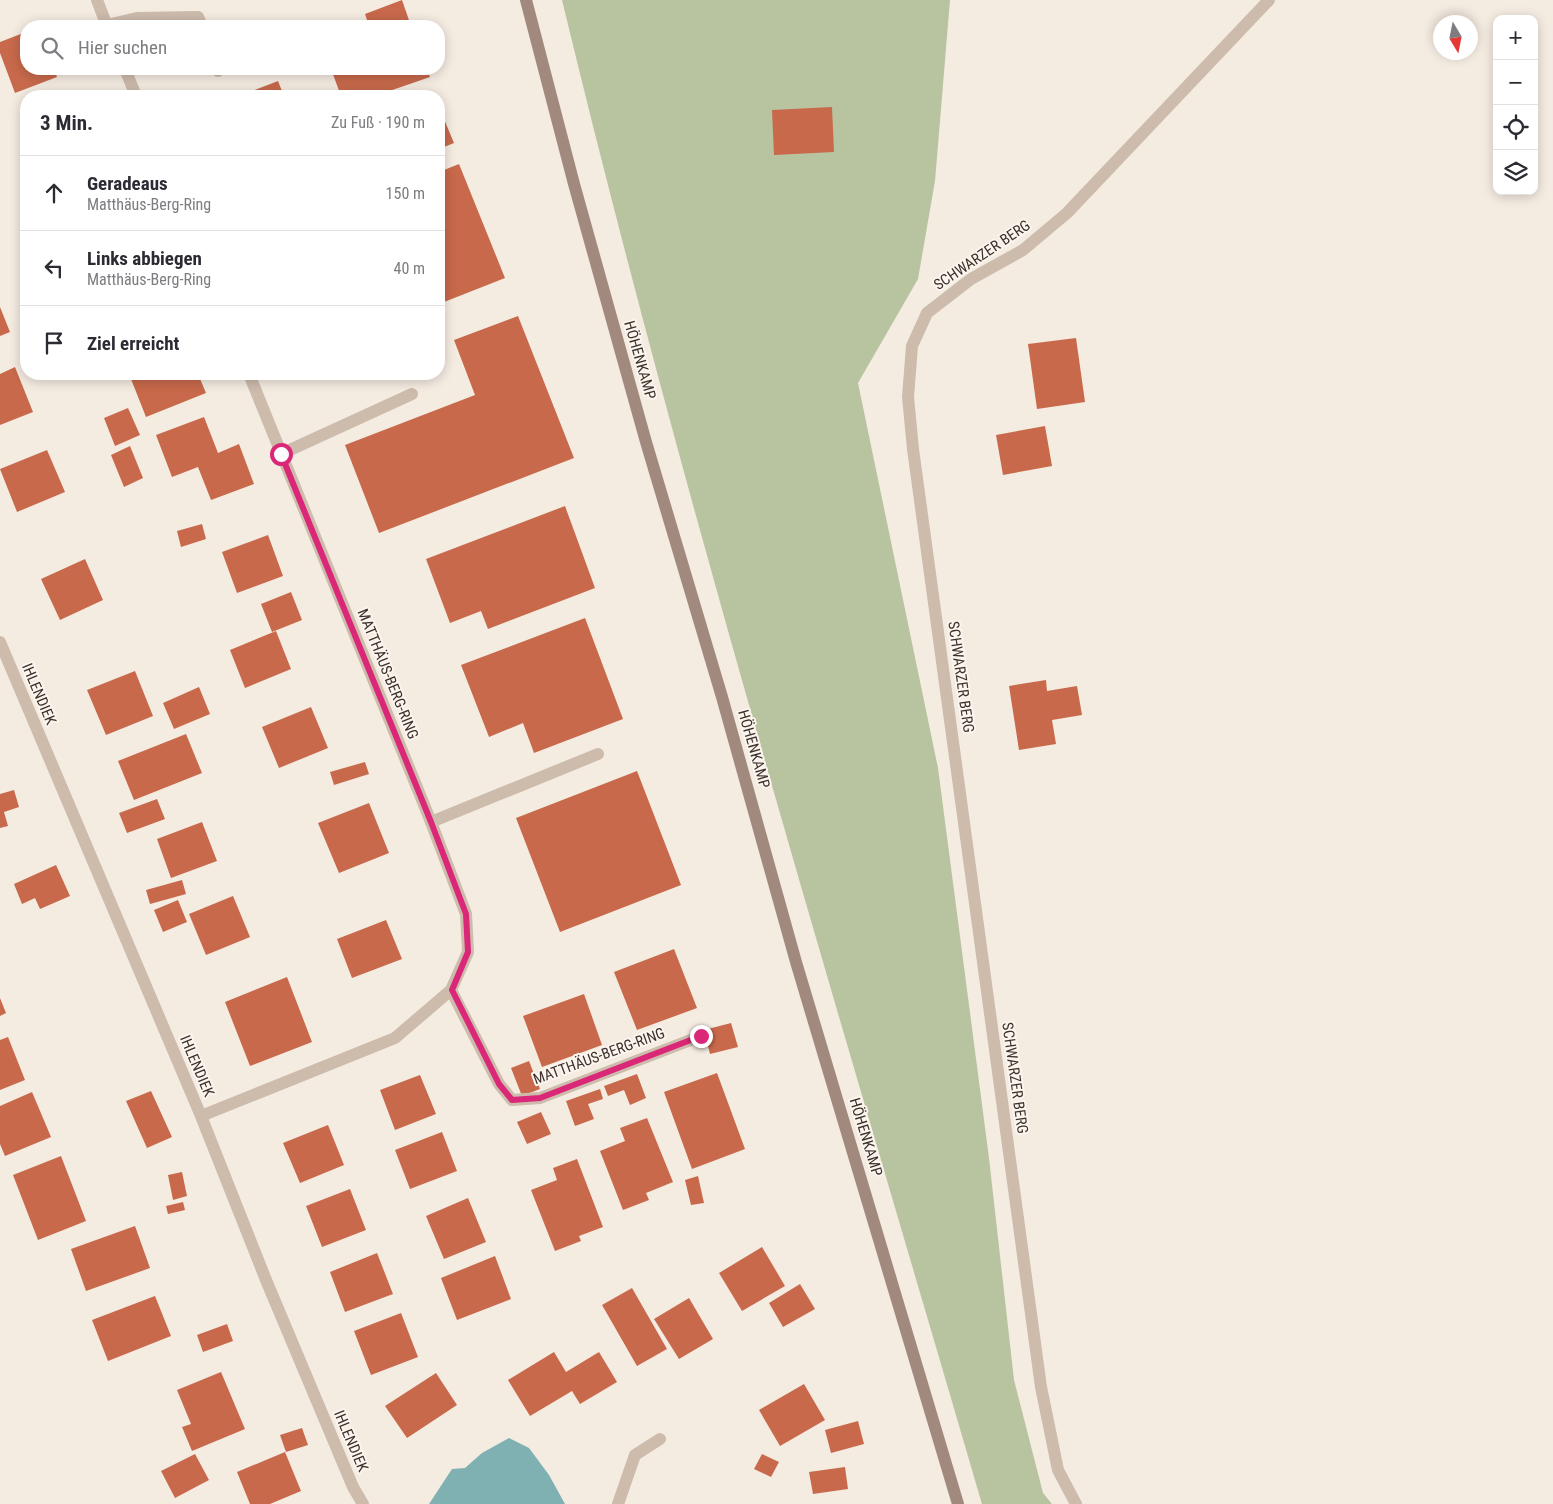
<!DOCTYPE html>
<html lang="de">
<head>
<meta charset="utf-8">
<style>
	:root { --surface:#fff; --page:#f2f2f3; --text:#2b2b33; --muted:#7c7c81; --line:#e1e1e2 }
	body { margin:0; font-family:"Roboto Condensed",sans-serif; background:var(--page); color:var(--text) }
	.controls { position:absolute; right:15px; top:15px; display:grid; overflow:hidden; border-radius:10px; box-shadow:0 2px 12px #0003 }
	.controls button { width:45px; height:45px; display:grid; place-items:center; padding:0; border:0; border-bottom:1px solid var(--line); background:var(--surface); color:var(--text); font:25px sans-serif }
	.compass { position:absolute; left:1433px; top:15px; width:45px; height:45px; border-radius:50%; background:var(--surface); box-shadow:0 2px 12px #0003; rotate:170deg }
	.stop { position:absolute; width:15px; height:15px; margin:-11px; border:4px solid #db2777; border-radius:50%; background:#fff }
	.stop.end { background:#db2777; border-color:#fff; box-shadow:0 1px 5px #0008 }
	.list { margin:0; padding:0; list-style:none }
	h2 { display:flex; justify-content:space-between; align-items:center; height:65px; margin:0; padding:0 20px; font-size:21px }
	h2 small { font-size:16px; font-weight:400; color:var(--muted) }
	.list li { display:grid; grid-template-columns:32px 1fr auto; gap:15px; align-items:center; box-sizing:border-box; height:75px; padding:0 20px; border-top:1px solid var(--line) }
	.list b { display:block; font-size:19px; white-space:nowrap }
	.list p { margin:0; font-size:16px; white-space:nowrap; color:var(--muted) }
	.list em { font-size:16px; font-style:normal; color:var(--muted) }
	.icon { flex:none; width:28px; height:28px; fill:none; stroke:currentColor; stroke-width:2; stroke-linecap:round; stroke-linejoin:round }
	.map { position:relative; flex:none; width:1553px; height:1504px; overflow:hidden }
	.search { position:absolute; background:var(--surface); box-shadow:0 2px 12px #0003; left:20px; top:20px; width:425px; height:55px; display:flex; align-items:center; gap:12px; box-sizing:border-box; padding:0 18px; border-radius:20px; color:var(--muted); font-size:19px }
	.panel { position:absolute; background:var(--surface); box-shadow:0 2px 12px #0003; left:20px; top:90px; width:425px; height:290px; border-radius:20px }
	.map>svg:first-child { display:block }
</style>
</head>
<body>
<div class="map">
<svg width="1553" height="1504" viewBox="0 0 1553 1504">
	<rect width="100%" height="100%" fill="#f4ebe1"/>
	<!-- green -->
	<path fill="#b8c4a0" d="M562 0H950L935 181 918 279 858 383 938 768 989 1158 1014 1380 1043 1493 1052 1504H982C836 1004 684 506 562 0Z"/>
	<!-- water -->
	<path fill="#7fb0b2" d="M509 1438 529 1448 549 1475 565 1504H429L452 1469 465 1468 482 1453Z"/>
	<!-- building -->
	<path fill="#c8694b" d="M402 0 411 26H369L365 14Z
		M26 32V69H54L57 77 15 93 0 53V42Z
		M331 69H427L430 77 375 96H341Z
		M278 81 284 96H239Z
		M439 107 454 143 439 149Z
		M832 107 834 152 774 155 772 110Z
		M459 164 505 278 439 304V172Z
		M0 307 10 332 0 336Z
		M518 316 574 458 379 533 345 445 475 395 454 340Z
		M1076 338 1085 402 1037 409 1028 344Z
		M15 367 33 412 0 425V374Z
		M129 374H198L206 393 146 417Z
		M128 408 140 435 115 446 104 418Z
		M204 417 218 453 239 444 254 484 211 500 198 467 172 477 156 435Z
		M1045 426 1052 466 1003 475 996 435Z
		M130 446 143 478 124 487 111 455Z
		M47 450 65 492 17 512 0 469Z
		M565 506 595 588 488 629 481 611 450 623 426 559Z
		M202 524 206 539 181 547 177 531Z
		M268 535 283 576 237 593 222 552Z
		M85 559 103 600 60 620 41 579Z
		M291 592 302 620 272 632 261 604Z
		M585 618 623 719 534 753 523 723 489 737 461 665Z
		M276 631 291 669 245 688 230 650Z
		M135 671 153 716 106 735 87 690Z
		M1046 680 1047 691 1077 686 1082 715 1052 720 1056 744 1019 750 1009 686Z
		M199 687 210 714 174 729 163 703Z
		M311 707 328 748 279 768 262 727Z
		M186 734 202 773 134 800 118 761Z
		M365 762 369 774 334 785 330 772Z
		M637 771 681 885 560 932 516 818Z
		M14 790 19 807 4 812 8 826 0 828V794Z
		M157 799 165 819 127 833 119 813Z
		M369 803 389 853 339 873 318 823Z
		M202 822 217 861 171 878 157 839Z
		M56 865 70 896 40 909 35 898 22 904 14 884Z
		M182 880 186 894 150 904 146 890Z
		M233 896 250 937 206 955 189 914Z
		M178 900 187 922 163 932 154 910Z
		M386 920 402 959 352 978 337 939Z
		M674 949 697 1008 637 1030 614 972Z
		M287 977 312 1042 250 1066 225 1002Z
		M584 994 602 1045 542 1067 523 1016Z
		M0 998 6 1013 0 1016Z
		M731 1023 738 1047 710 1054 704 1030Z
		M8 1037 25 1080 0 1090V1040Z
		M529 1061 540 1089 522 1096 511 1068Z
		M717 1073 745 1149 692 1169 664 1092Z
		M637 1074 646 1098 630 1105 624 1090 608 1096 604 1086Z
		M420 1075 436 1114 395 1130 380 1090Z
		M600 1089 603 1099 588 1104 594 1119 575 1126 566 1101Z
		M151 1091 172 1137 147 1148 126 1101Z
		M32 1092 51 1137 5 1156 0 1144V1106Z
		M541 1112 551 1134 527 1144 517 1122Z
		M647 1118 673 1182 646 1193 649 1200 623 1210 600 1151 625 1141 620 1128Z
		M328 1125 344 1165 300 1183 283 1143Z
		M442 1132 457 1171 410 1189 395 1150Z
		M61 1156 86 1221 38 1240 13 1175Z
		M577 1159 603 1227 579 1236 581 1241 555 1251 531 1190 557 1180 553 1168Z
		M182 1172 187 1196 173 1200 168 1175Z
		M698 1176 704 1203 691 1205 685 1180Z
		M350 1189 366 1230 322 1247 306 1206Z
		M468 1198 486 1242 444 1259 426 1216Z
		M183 1202 185 1210 168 1214 166 1206Z
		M135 1226 150 1268 86 1291 71 1249Z
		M762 1247 785 1286 742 1311 719 1273Z
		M377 1253 393 1294 345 1312 330 1272Z
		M495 1256 511 1299 457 1320 441 1278Z
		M800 1284 815 1309 783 1327 769 1303Z
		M632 1288 667 1349 637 1366 602 1305Z
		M155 1296 171 1336 108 1361 92 1320Z
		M689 1298 713 1339 679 1359 654 1319Z
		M401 1313 418 1357 371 1375 354 1331Z
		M227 1324 233 1341 203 1352 197 1335Z
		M554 1352 566 1372 599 1352 617 1382 580 1404 572 1391 530 1416 508 1380Z
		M221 1372 245 1429 192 1451 182 1427 191 1424 177 1390Z
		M436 1373 457 1405 407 1438 385 1406Z
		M804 1384 825 1420 780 1446 759 1410Z
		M858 1421 864 1444 831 1453 825 1430Z
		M302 1428 308 1445 286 1452 280 1435Z
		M285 1452 301 1491 270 1504H250L237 1472Z
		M195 1454 209 1480 175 1498 161 1471Z
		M762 1454 779 1462 771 1477 754 1469Z
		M845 1467 848 1489 813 1494 809 1472Z"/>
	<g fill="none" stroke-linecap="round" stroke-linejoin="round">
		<!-- service -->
		<path stroke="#cdbbac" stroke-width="12" d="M107 25 137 18 198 17 202 26
			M218 69V71
			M281 454 412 394
			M431 822 598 754
			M618 1504 635 1455 660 1439"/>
		<!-- minor -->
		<path stroke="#cdbbac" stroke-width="12" d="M97 0 107 26
			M125 69 136 96
			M0 642 201 1116 266 1280 353 1487 363 1504
			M451 990 499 1084 512 1100 540 1098 701 1036
			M201 1116 395 1038 451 990 468 952 466 914 431 822 249 374
			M1076 1504 1058 1470 1041 1387 913 449 908 397 912 346 927 313 971 279 1023 250 1067 213 1269 0"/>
		<!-- secondary -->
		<path stroke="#a18a7d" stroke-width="12" d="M526 0 574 184 646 442 722 697 796 962 958 1504"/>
	</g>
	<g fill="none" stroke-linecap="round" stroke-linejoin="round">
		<!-- route -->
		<path stroke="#db2777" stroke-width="6" d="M281 454 431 822 466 914 468 952 452 990 499 1084 512 1100 540 1098 701 1036"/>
	</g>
	<g text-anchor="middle" stroke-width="4" stroke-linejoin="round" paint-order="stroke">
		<!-- street labels -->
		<g font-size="15" fill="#3b302b" stroke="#fbf5ee">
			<text transform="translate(982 255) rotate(-34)" y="5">SCHWARZER BERG</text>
			<text transform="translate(640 360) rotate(74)" y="5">HÖHENKAMP</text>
			<text transform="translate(388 674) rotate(68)" y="5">MATTHÄUS-BERG-RING</text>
			<text transform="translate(961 677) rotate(82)" y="5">SCHWARZER BERG</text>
			<text transform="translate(39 694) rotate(67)" y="5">IHLENDIEK</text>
			<text transform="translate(754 749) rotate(74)" y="5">HÖHENKAMP</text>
			<text transform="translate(599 1056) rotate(-20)" y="5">MATTHÄUS-BERG-RING</text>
			<text transform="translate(197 1066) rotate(67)" y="5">IHLENDIEK</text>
			<text transform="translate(1015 1078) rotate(82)" y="5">SCHWARZER BERG</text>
			<text transform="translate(866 1137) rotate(73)" y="5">HÖHENKAMP</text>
			<text transform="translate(351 1441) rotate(67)" y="5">IHLENDIEK</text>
		</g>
	</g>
</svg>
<div class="controls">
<button>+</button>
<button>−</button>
<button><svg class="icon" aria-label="locate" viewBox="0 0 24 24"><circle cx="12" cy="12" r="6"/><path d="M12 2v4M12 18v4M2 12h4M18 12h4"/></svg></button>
<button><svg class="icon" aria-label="layers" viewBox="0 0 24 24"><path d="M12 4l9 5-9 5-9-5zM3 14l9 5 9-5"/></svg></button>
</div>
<svg class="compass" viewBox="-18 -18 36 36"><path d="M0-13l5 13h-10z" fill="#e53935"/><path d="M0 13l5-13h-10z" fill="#7c7c81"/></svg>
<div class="stop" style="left:281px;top:454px"></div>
<div class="stop end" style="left:701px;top:1036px"></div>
<div class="search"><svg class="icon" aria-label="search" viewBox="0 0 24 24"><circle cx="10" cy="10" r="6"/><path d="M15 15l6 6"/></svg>Hier suchen</div>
<section class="panel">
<h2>3 Min.<small>Zu Fuß · 190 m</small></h2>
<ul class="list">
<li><svg class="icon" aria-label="ahead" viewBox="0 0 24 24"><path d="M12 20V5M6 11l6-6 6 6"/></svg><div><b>Geradeaus</b><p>Matthäus-Berg-Ring</p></div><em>150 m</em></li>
<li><svg class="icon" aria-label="left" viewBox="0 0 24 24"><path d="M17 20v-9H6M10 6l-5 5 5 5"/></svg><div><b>Links abbiegen</b><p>Matthäus-Berg-Ring</p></div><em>40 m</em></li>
<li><svg class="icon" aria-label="arrive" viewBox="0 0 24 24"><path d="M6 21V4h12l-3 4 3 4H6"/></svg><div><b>Ziel erreicht</b></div></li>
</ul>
</section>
</div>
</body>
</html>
